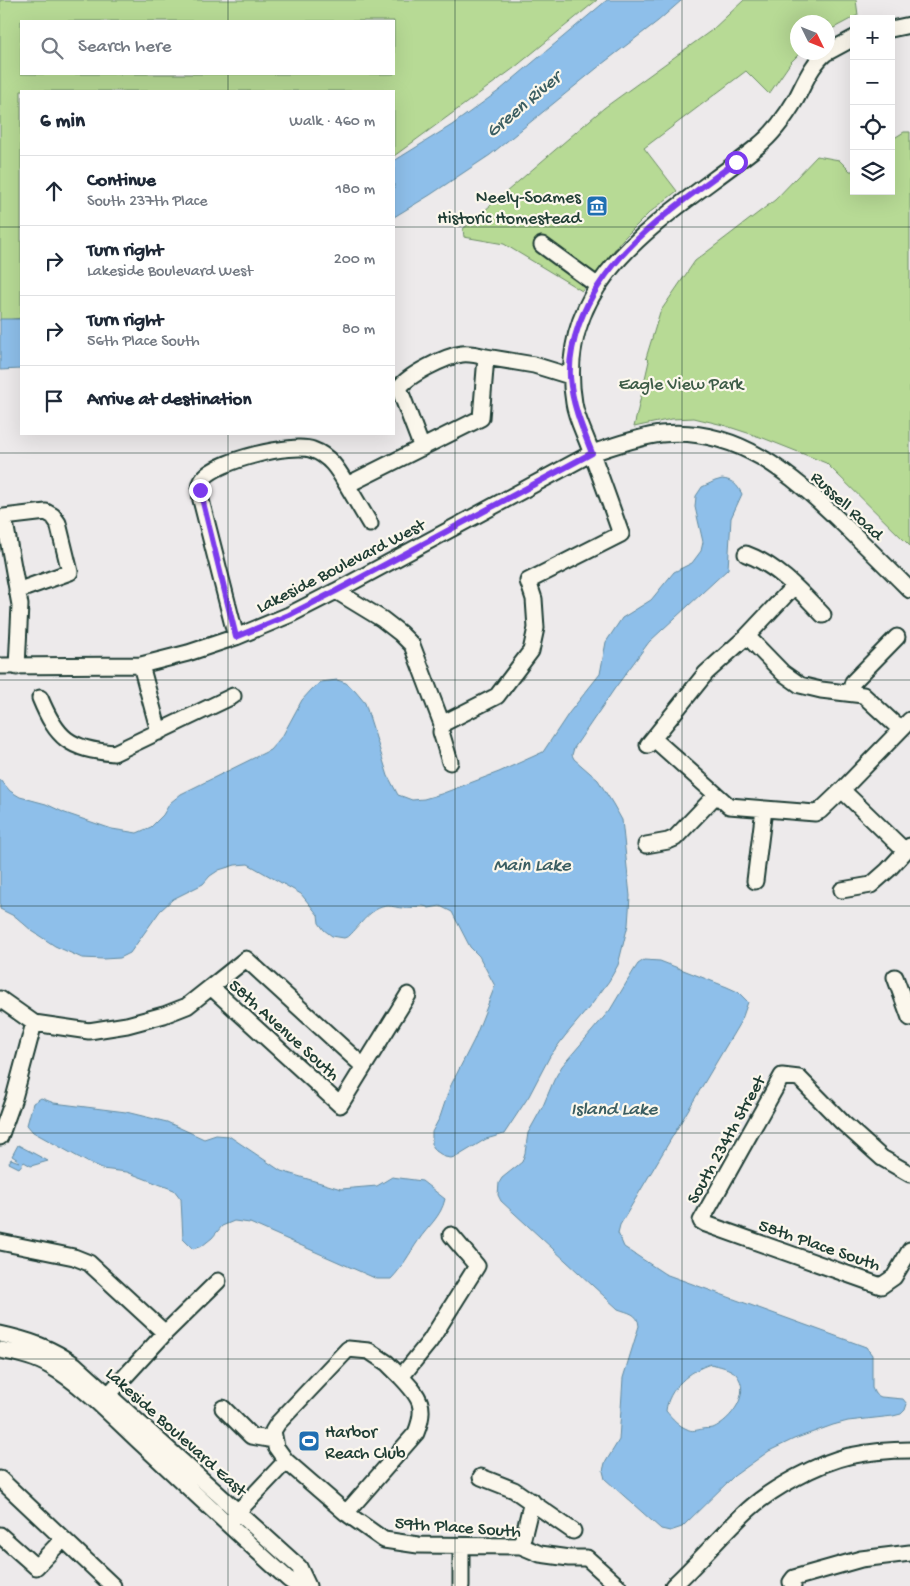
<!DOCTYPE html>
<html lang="en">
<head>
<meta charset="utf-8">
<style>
	:root { --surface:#fff; --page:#f2f2f3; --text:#1f2937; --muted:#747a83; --line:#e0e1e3 }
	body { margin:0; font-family:"Gochi Hand",sans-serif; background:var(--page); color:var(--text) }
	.controls { position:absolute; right:15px; top:15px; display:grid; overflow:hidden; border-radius:0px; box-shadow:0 5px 20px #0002 }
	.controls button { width:45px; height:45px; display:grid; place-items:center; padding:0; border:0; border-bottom:1px solid var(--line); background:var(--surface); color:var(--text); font:25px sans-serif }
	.compass { position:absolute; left:790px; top:15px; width:45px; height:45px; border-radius:50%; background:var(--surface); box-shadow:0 5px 20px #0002; rotate:133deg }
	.stop { position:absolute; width:15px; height:15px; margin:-11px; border:4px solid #7c3aed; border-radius:50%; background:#fff }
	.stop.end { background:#7c3aed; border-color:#fff; box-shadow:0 1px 5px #0008 }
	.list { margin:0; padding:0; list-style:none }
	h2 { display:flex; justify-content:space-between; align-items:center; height:65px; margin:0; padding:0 20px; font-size:21px }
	h2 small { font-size:16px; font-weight:400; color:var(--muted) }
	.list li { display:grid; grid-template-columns:32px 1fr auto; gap:15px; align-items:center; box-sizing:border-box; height:70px; padding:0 20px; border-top:1px solid var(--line) }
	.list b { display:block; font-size:19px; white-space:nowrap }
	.list p { margin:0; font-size:16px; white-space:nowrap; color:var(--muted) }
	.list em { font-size:16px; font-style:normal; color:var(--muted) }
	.icon { flex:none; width:28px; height:28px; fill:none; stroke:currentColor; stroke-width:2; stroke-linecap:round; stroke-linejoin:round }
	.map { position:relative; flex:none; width:910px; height:1586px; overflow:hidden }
	.search { position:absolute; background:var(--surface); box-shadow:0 5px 20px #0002; left:20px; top:20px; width:375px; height:55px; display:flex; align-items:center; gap:12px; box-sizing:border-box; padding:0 18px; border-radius:0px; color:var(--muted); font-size:19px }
	.panel { position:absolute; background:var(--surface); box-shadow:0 5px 20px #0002; left:20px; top:90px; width:375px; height:345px; border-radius:0px }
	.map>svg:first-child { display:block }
</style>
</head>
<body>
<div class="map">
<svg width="910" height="1586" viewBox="0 0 910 1586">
	<rect width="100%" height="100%" fill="#edeaeb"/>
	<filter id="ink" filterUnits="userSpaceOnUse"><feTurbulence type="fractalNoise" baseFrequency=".02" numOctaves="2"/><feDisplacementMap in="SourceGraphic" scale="10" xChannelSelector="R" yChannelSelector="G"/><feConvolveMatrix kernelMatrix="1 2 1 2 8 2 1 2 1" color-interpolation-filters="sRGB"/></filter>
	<g filter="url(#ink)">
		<!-- green -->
		<path fill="#b7da95" stroke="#6b8c64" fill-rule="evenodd" d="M0 0H597L514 68 394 156V91H21V318L0 321ZM21 21H394V74H21Z
			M744 0H856L858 15 828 31V22H798V52L800 53 791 62 769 94 746 71 644 148 677 191 649 213 622 240 582 291 504 244 464 237 463 229 604 108 712 30Z
			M904 132H910V546L826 463 763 438 723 425 694 418 672 419 634 427 649 361 646 358 660 312 695 261 775 200 817 156 839 160 850 171H854V191H891V140Z"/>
		<!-- water -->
		<path fill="#8ebfea" stroke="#628ba1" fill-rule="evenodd" d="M607 0H682L658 21 602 64 490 155 430 195 394 217V161L452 125 500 90Z
			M0 319H21V369L0 370Z
			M722 479C733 480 737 485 742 494L731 518 728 569 649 642 615 688 574 748 572 755 574 759 598 780 613 804 622 820 630 896 628 925 618 965 609 981 592 1004 565 1036 550 1056 529 1096 504 1134 486 1139 458 1156 451 1158 445 1157 436 1151 432 1145V1132L440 1117 450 1087 474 1040 495 986 479 956 470 947 452 912 440 906 429 908C421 903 413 909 403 908 398 908 393 906 388 906 370 907 361 925 349 936L344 938 332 936 324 930 319 923 318 915 301 894 248 864 235 865 219 870 210 876 203 884 173 899 160 911 130 953 120 958 103 959 82 958 55 946 32 931 16 917 0 909V779L10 791 20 797 46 804 65 813 112 829 137 833 151 827 163 815 170 803 181 794 270 750 283 735 302 700 312 689 321 682 337 680 346 683 355 691 365 703 388 776 398 795 404 797 412 800 424 799 441 794 499 772 543 752 569 713 600 674 606 642 622 618 651 600 674 572 692 563 701 551 703 542 695 507 696 496 702 487 715 481Z
			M644 960 660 961 727 987 738 992 748 1002 742 1019 620 1225 618 1233 624 1247 665 1274 866 1347 872 1355V1388L875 1394 881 1397 903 1399 907 1404 905 1410 901 1414 893 1416 848 1421 833 1425 794 1439 769 1451 734 1476 682 1527 670 1531 661 1529 605 1479 603 1471 605 1463 619 1440 623 1378 639 1326C638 1313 628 1313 618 1309L501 1201 498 1195 499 1183 502 1178 522 1162 525 1153 528 1133 543 1106 554 1080 562 1066 610 1010 634 970 638 964ZM711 1364C719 1366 730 1368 736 1374 752 1393 731 1420 713 1428 709 1429 706 1428 702 1429 697 1430 692 1432 687 1429 679 1426 672 1418 666 1411 668 1389 690 1370 711 1364Z
			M41 1098 54 1103 126 1112 167 1122 204 1139 216 1135 229 1136 281 1171 341 1189 377 1186 392 1177 422 1181 445 1199C441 1217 428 1226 418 1241 409 1254 402 1268 391 1279H377L250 1223 234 1221 222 1226 212 1238 202 1246 193 1249 183 1239 181 1199 174 1190 127 1172 102 1169 89 1163 33 1132 27 1125 33 1103Z
			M18 1145 48 1161 31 1166 24 1162 19 1168 9 1163 11 1159 19 1162 18 1160 12 1156Z"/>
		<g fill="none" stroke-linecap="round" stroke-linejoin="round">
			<!-- minor casing -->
			<g stroke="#1f3d34" stroke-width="19">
				<path id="minor" d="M891 29 910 25
					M828 52 854 38
					M542 245 598 286
					M422 448 399 388C408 375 446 356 462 354 470 353 478 355 486 357
					M347 485 370 524
					M746 554C777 565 801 592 823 615
					M336 591 382 619 400 633 412 645 442 724 441 732 450 762
					M747 636 783 673 800 685 821 690 863 695 900 729
					M236 637 201 500C200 492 199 484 204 478 217 461 292 442 313 450 330 456 338 470 347 485L481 418 486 357 534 365 570 376
					M141 665 159 732
					M0 666 141 665 188 653 236 637 289 615 336 591 592 453C614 446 637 437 661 434 737 426 791 474 842 523 865 545 887 567 910 590
					M17 667 20 605 4 517 46 512 53 516 58 523 70 572 17 591
					M850 692 853 682 897 637
					M40 698C57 739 69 749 114 753L233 696
					M442 724 497 696 531 651 536 628 534 599 528 581 621 534C611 506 601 477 590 449 585 434 576 418 574 403 552 273 674 214 758 146 773 134 786 116 796 99 804 84 812 63 827 52
					M654 739 729 806 815 813 820 811 842 790 905 851
					M648 745 706 673 747 636 794 586
					M842 790 910 720
					M646 845 668 841 675 838 716 795
					M755 881 764 809
					M842 890 871 885 888 870 910 846
					M895 977 910 1018
					M211 987 246 959 363 1066
					M0 999 34 1023 89 1031 127 1025 164 1015 187 1006 211 987 340 1105 408 995
					M0 1137 14 1098 34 1023
					M910 1174 882 1158 842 1122 799 1078 782 1076 701 1221 706 1224 881 1286 894 1277 910 1250
					M451 1235 477 1266 430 1341 401 1377 387 1363 369 1351 348 1349 278 1423 273 1431 276 1447 286 1461 346 1513 384 1540 418 1545 521 1546 540 1554 569 1558H587L618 1586
					M0 1242 74 1257 89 1263 165 1333
					M0 1334C28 1340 52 1348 75 1365L299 1567 308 1586
					M0 1350C17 1353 35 1357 50 1366 82 1384 116 1420 143 1445 191 1490 239 1535 288 1579L298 1586
					M109 1394 165 1333 218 1281
					M223 1408 251 1436 274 1440
					M481 1477 514 1490 573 1531
					M0 1479 113 1586
					M346 1513 416 1433C427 1406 420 1397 401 1377
					M231 1519 286 1461
					M0 1535 36 1567 63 1539
					M461 1546V1586
					M521 1546 532 1501
					M673 1586C699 1562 722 1534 748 1510 772 1488 818 1463 849 1456 869 1452 889 1450 910 1450
					M793 1586 791 1582 794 1578 861 1559 910 1553"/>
			</g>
			<!-- minor -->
			<use href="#minor" stroke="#fbf7ec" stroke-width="15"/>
		</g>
	</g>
	<g fill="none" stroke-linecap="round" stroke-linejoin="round" filter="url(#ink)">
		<!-- route -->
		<path stroke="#7c3aed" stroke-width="6" d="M200 490 236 637 289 615 336 591 592 453C582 428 572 404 570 377 569 359 573 341 579 324 606 251 676 206 736 162"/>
	</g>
	<!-- grid -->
	<path fill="none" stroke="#1f3d34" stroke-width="1" stroke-opacity="0.55" d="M228 0V21M455 0V1586M682 0V1586M228 74V91M0 227H21M394 227H910M228 434V1586M0 453H910M0 680H910M0 906H910M0 1133H910M0 1359H910"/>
	<!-- icons -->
	<defs>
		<g id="museum-square" transform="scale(1.125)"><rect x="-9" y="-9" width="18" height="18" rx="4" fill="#1f6fb2" stroke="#fbf7ec"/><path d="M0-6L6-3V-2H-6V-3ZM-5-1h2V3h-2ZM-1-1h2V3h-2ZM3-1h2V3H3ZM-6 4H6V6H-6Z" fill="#fff"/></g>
		<g id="stadium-square" transform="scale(1.125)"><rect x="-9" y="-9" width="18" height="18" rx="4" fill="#1f6fb2" stroke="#fbf7ec"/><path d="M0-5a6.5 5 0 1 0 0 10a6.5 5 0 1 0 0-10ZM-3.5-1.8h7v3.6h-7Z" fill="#fff"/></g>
	</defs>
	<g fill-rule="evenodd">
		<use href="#museum-square" x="597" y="206"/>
		<use href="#stadium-square" x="309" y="1441"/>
	</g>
	<g text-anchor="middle" stroke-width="4.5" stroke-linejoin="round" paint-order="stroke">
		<!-- poi labels -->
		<g font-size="18" fill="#1f3d34" stroke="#fbf7ec" text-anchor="end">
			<text x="581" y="202">Neely-Soames<tspan x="581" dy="21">Historic Homestead</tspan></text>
			<text x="325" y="1437" text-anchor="start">Harbor<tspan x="325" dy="21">Reach Club</tspan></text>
		</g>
		<!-- park labels -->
		<g font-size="18" fill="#3d5c47" stroke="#fbf7ec">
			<text x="681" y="389">Eagle View Park</text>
		</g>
		<!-- street labels -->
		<g font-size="18" fill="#1f3d34" stroke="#fbf7ec">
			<text transform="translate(848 505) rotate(43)" y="6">Russell Road</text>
			<text transform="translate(340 565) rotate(-27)" y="6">Lakeside Boulevard West</text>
			<text transform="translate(285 1029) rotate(42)" y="6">58th Avenue South</text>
			<text transform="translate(725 1139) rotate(-61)" y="6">South 234th Street</text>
			<text transform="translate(820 1244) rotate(19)" y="6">58th Place South</text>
			<text transform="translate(177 1431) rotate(42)" y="6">Lakeside Boulevard East</text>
			<text transform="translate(458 1526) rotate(4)" y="6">59th Place South</text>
		</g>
		<!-- water labels -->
		<g font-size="19" font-style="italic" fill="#3b5e62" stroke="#fbf7ec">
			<text transform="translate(522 103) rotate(-40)" y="7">Green River</text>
			<text x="532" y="870">Main Lake</text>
			<text x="614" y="1114">Island Lake</text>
		</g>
	</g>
</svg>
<div class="controls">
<button>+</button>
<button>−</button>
<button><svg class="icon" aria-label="locate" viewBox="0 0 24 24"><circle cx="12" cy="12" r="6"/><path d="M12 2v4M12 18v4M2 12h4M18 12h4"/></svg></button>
<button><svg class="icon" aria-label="layers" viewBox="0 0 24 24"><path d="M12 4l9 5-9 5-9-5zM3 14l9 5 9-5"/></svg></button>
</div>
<svg class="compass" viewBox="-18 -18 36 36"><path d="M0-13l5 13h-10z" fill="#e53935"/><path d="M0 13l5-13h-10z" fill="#747a83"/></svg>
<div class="stop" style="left:736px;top:162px"></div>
<div class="stop end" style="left:200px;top:490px"></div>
<div class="search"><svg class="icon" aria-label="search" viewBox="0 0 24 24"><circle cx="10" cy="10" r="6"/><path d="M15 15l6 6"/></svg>Search here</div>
<section class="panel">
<h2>6 min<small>Walk · 460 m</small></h2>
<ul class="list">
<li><svg class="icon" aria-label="ahead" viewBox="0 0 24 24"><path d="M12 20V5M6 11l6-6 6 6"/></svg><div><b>Continue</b><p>South 237th Place</p></div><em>180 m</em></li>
<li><svg class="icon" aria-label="right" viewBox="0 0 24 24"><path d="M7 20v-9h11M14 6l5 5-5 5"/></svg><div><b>Turn right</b><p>Lakeside Boulevard West</p></div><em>200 m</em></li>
<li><svg class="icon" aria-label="right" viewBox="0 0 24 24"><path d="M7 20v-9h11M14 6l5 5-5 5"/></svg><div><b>Turn right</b><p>56th Place South</p></div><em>80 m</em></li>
<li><svg class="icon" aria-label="arrive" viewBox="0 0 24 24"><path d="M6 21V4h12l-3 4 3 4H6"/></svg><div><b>Arrive at destination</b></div></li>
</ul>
</section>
</div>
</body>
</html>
